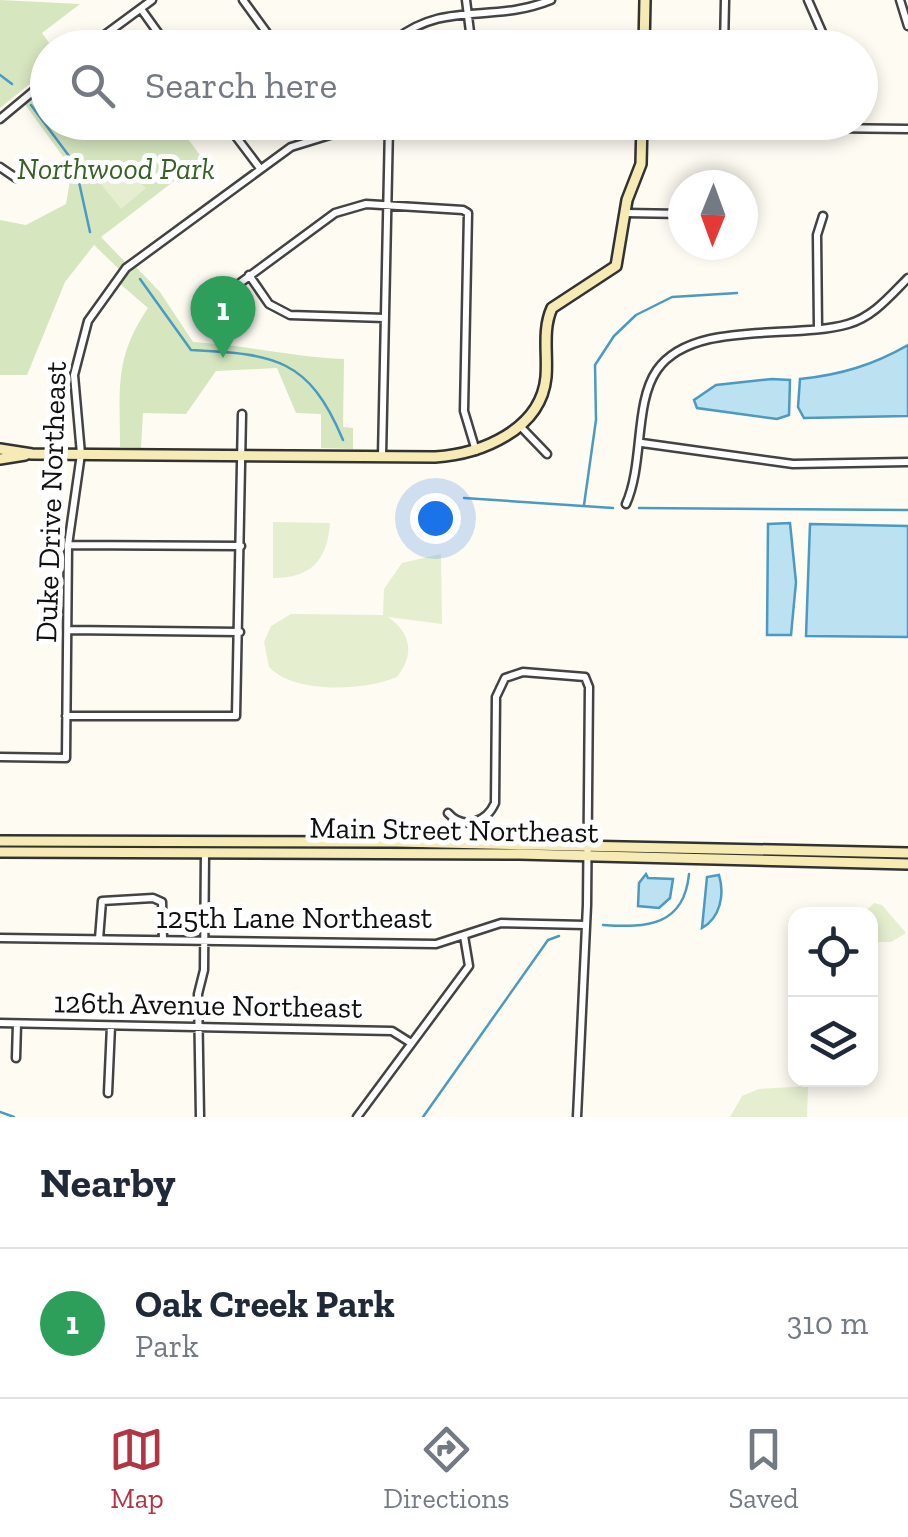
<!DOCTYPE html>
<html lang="en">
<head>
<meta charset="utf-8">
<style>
	:root { --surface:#fff; --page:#f2f2f3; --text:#1f2937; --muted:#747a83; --line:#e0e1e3; --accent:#b33443 }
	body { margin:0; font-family:"Zilla Slab",serif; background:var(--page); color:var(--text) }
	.controls { position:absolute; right:30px; bottom:30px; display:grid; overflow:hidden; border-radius:20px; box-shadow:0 5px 15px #0003 }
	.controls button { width:90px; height:90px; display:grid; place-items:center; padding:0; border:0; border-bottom:2px solid var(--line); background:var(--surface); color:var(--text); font:50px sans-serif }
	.compass { position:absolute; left:668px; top:170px; width:90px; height:90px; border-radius:50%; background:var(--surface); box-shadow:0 5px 15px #0003; rotate:181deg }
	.you { position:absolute; left:435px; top:518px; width:35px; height:35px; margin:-25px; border:8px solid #fff; border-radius:50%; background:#1a73e8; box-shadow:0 0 0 15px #1a73e833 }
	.badge { display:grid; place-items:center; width:65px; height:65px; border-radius:50%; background:var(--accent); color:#fff; font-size:32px; font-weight:700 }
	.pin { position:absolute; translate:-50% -82px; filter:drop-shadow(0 2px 5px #0008) }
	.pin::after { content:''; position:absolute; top:52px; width:35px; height:30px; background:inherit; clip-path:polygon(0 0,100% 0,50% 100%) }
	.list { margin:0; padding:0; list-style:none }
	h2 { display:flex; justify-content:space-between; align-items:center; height:130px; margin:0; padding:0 40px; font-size:42px }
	h2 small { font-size:32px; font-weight:400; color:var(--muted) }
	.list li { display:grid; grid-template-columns:65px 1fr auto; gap:30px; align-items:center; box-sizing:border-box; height:150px; padding:0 40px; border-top:2px solid var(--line) }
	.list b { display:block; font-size:38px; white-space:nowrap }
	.list p { margin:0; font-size:32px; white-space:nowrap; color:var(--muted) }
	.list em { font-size:32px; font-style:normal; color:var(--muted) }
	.icon { flex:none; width:55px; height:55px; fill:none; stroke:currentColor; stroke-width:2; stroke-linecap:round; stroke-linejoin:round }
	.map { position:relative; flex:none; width:908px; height:1117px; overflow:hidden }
	.search { position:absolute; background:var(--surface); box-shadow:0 5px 15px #0003; left:30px; right:30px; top:30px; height:110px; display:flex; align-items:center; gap:25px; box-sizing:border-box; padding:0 35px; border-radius:55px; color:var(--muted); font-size:38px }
	.sheet { height:280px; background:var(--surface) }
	nav { display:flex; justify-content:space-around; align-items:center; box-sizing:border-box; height:140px; border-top:2px solid var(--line); background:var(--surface); font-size:28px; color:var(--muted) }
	nav a { display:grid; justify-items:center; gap:5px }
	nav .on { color:var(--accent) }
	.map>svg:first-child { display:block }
</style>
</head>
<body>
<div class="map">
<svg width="908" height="1117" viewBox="0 0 908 1117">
	<rect width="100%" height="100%" fill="#fefbf3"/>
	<!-- green -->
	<path fill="#d6e6bf" d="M0 0 80 4 42 33 52 47 48 48 47 70 0 108Z
		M47 87 48 122 176 123 203 159 101 237 127 264 120 270 94 245 65 282 27 375H0V220L26 225 66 204 72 169 24 103Z
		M135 266 160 292 193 342C245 345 293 357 344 359L343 427 353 428V449L321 448V414L296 413 277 368 216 371 186 414 143 413 141 448 120 447C120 388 114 358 148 308L119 283Z"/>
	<!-- pitch -->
	<path fill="#e6eed0" d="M127 171 146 188 121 209 100 183 108 175Z
		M273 522 330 523C327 561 311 578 273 578Z
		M441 554 442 624 388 617C411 633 415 654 397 677 364 691 294 694 269 667L264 642 271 626 291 614 383 615 384 589 402 563Z
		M874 903 882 905 906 933 891 942H871L870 914H863Z
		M808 1086 807 1117H730L742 1096 759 1089Z"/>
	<!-- water -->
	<path fill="#bce1f1" stroke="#4a9ac1" stroke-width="2.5" d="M908 345V416L804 418 798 407 800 379C840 375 873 365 908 345Z
		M772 379 790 380 789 415 777 419 697 408 694 400 716 385Z
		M790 523 796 582 791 635H767L768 524Z
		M810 524 908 526V637L806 636Z
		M646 874 648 878 673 879 670 898 659 908 638 906 639 883Z
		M719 875C725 895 720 918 702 928L707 877Z"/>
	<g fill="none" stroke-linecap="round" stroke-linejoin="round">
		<!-- stream -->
		<path stroke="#4a9ac1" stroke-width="2.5" d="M0 75 12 84
			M31 105 75 164 90 232
			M140 279 191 350C274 354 309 358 343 440
			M464 498 613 508
			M584 505 596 420 595 365 614 336 636 315 672 297 737 293
			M639 508 908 510
			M603 925C647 928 684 926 689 874
			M0 1112 14 1117
			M423 1117 548 940 559 936"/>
		<!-- street casing -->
		<g stroke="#434343" stroke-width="11">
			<path id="street" d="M243 0 278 48
				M466 0 472 48
				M808 0 822 32 823 48
				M900 0 908 26
				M141 9 169 48
				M395 40C445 0 492 24 551 0
				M87 48 152 0
				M724 48 725 0
				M0 119 48 79
				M225 122 259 167
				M559 122V124
				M642 126 908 129
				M0 167 16 178
				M626 213 683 214
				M249 275 269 304 290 315 385 318
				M217 300 335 213 366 204 463 210 468 213 464 411 476 451
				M818 328 817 235 823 216
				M520 426 547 454
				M642 443 793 464 908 462
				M382 456 389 126
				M626 504C644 464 634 403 657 370 693 319 793 340 848 324 873 317 890 296 908 278
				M68 545 241 546
				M68 630 240 632
				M66 716H236L242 414
				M0 757 66 758 68 545 81 454 74 375 88 321 126 268 291 147 356 127 449 122
				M448 813C463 830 486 823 495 803L496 697 505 678 523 672 585 677 589 687 587 905 577 1117
				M0 938 436 944 501 923 585 925
				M99 939 102 901 153 898 162 902 163 940
				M0 1023 392 1031 411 1043
				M16 1058 17 1024
				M108 1093 111 1026
				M200 1117 198 994 204 970 205 852
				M357 1117 469 966 464 936"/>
		</g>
		<!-- secondary casing -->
		<g stroke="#323232" stroke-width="14">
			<path id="secondary" d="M644 48 645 0
				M0 449 32 454 435 457C481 454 541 430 546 377 548 354 542 330 552 308L616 266 627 200 641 164 642 122
				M0 459 25 455
				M0 841 396 842 908 853
				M0 852 519 854 908 864"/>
		</g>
		<!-- street -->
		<use href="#street" stroke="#fff" stroke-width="6"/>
		<!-- secondary -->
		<use href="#secondary" stroke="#f7ebb5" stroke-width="9"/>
	</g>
	<g text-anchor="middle" stroke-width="10" stroke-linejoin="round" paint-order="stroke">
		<!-- park labels -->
		<g font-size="30" font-style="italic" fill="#366225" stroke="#fff">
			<text x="116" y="179">Northwood Park</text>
		</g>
		<!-- street labels -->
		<g font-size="30" fill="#101010" stroke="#fff">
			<text transform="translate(51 502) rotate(-88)" y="10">Duke Drive Northeast</text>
			<text transform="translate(454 830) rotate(1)" y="10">Main Street Northeast</text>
			<text x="294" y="928">125th Lane Northeast</text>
			<text transform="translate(208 1005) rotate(1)" y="10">126th Avenue Northeast</text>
		</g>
	</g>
</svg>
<div class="controls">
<button><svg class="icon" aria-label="locate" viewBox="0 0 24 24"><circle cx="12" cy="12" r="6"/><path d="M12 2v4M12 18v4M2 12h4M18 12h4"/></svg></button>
<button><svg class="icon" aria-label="layers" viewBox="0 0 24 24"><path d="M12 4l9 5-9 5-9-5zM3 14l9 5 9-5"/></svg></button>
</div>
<svg class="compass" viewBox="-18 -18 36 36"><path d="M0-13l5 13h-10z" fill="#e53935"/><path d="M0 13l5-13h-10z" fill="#747a83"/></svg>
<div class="you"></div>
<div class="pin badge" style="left:223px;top:358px;background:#2e9e5b">1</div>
<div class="search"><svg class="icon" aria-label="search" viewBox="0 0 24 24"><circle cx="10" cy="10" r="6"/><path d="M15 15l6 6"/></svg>Search here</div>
</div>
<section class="sheet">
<h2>Nearby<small></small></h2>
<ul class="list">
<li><span class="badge" style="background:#2e9e5b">1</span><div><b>Oak Creek Park</b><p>Park</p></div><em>310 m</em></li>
</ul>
</section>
<nav>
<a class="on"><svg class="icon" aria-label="map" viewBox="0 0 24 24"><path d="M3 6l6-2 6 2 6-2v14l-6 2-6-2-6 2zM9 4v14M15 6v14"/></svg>Map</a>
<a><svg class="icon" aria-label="directions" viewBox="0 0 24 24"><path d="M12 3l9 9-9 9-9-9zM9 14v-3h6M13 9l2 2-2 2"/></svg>Directions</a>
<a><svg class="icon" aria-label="saved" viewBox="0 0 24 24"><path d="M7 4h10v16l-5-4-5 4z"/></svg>Saved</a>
</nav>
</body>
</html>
